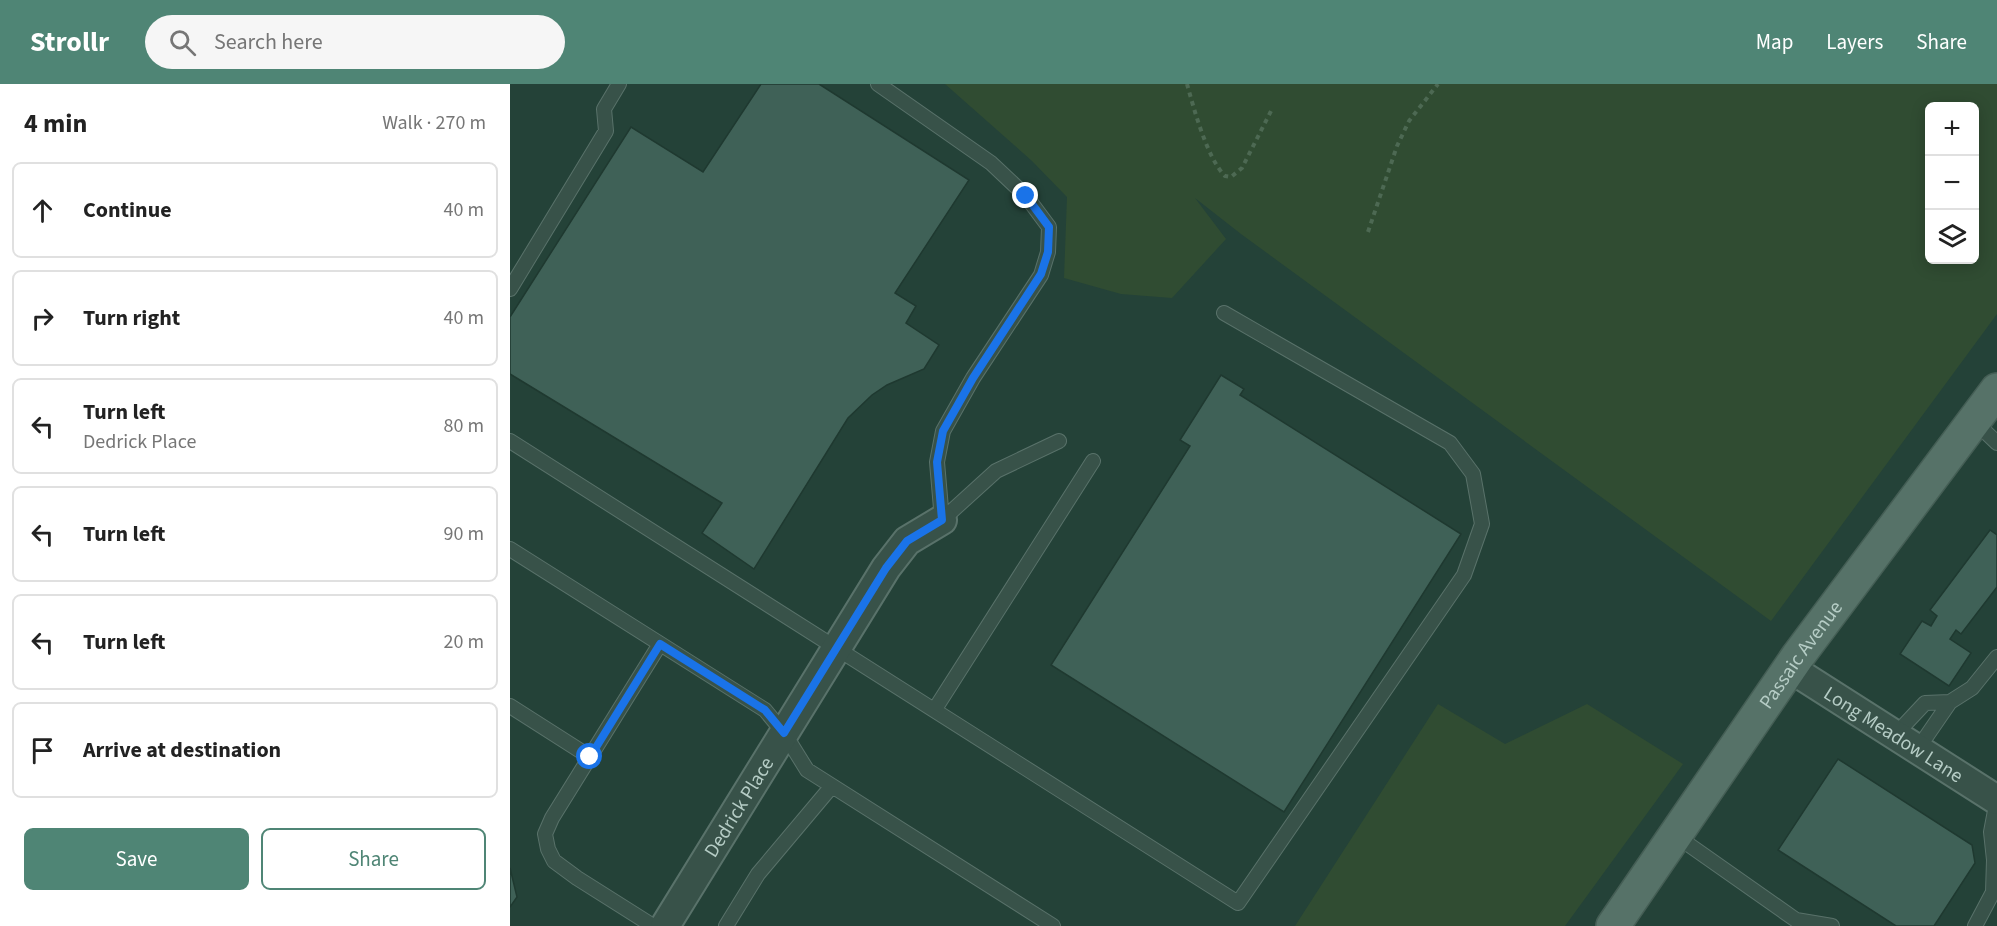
<!DOCTYPE html>
<html lang="en">
<head>
<meta charset="utf-8">
<style>
	:root { --surface:#fff; --page:#f6f6f6; --text:#222; --muted:#767676; --line:#e0e0e0; --accent:#4f8575 }
	body { margin:0; font-family:"Source Sans 3",sans-serif; background:var(--page); color:var(--text) }
	.controls { position:absolute; right:18px; top:18px; display:grid; overflow:hidden; border-radius:9px; box-shadow:0 3px 15px #0003 }
	.controls button { width:54px; height:54px; display:grid; place-items:center; padding:0; border:0; border-bottom:2px solid var(--line); background:var(--surface); color:var(--text); font:30px sans-serif }
	.stop { position:absolute; width:18px; height:18px; margin:-14px; border:4px solid #1a73e8; border-radius:50%; background:#fff }
	.stop.end { background:#1a73e8; border-color:#fff; box-shadow:0 2px 6px #0008 }
	.list { margin:0; padding:0; list-style:none }
	h2 { display:flex; justify-content:space-between; align-items:center; height:78px; margin:0; padding:0 24px; font-size:26px }
	h2 small { font-size:20px; font-weight:400; color:var(--muted) }
	.list li { display:grid; grid-template-columns:39px 1fr auto; gap:18px; align-items:center; box-sizing:border-box; height:96px; margin:0 12px 12px; padding:0 12px; border:2px solid var(--line); border-radius:9px }
	.list b { display:block; font-size:22px; white-space:nowrap }
	.list p { margin:0; font-size:20px; white-space:nowrap; color:var(--muted) }
	.list em { font-size:20px; font-style:normal; color:var(--muted) }
	.actions { display:flex; gap:12px; padding:18px 24px }
	.actions a { flex:1; padding:14px 0; border:2px solid var(--accent); border-radius:9px; text-align:center; font-size:21px; color:var(--accent) }
	.actions .main { background:var(--accent); color:#fff }
	.icon { flex:none; width:33px; height:33px; fill:none; stroke:currentColor; stroke-width:2; stroke-linecap:round; stroke-linejoin:round }
	.map { position:relative; flex:none; width:1487px; height:842px; overflow:hidden }
	header { display:flex; align-items:center; gap:36px; box-sizing:border-box; height:84px; padding:0 30px; background:var(--accent); color:#fff }
	header strong { font-size:28px }
	nav { display:flex; gap:33px; margin-inline-start:auto; font-size:21px }
	.search { width:420px; height:54px; background:var(--page); display:flex; align-items:center; gap:15px; box-sizing:border-box; padding:0 21px; border-radius:33px; color:var(--muted); font-size:22px }
	main { display:flex }
	aside { flex:1; background:var(--surface) }
	.map>svg:first-child { display:block }
</style>
</head>
<body>
<header>
<strong>Strollr</strong>
<div class="search"><svg class="icon" aria-label="search" viewBox="0 0 24 24"><circle cx="10" cy="10" r="6"/><path d="M15 15l6 6"/></svg>Search here</div>
<nav><a>Map</a><a>Layers</a><a>Share</a></nav>
</header>
<main>
<aside>
<h2>4 min<small>Walk · 270 m</small></h2>
<ul class="list">
<li><svg class="icon" aria-label="ahead" viewBox="0 0 24 24"><path d="M12 20V5M6 11l6-6 6 6"/></svg><div><b>Continue</b></div><em>40 m</em></li>
<li><svg class="icon" aria-label="right" viewBox="0 0 24 24"><path d="M7 20v-9h11M14 6l5 5-5 5"/></svg><div><b>Turn right</b></div><em>40 m</em></li>
<li><svg class="icon" aria-label="left" viewBox="0 0 24 24"><path d="M17 20v-9H6M10 6l-5 5 5 5"/></svg><div><b>Turn left</b><p>Dedrick Place</p></div><em>80 m</em></li>
<li><svg class="icon" aria-label="left" viewBox="0 0 24 24"><path d="M17 20v-9H6M10 6l-5 5 5 5"/></svg><div><b>Turn left</b></div><em>90 m</em></li>
<li><svg class="icon" aria-label="left" viewBox="0 0 24 24"><path d="M17 20v-9H6M10 6l-5 5 5 5"/></svg><div><b>Turn left</b></div><em>20 m</em></li>
<li><svg class="icon" aria-label="arrive" viewBox="0 0 24 24"><path d="M6 21V4h12l-3 4 3 4H6"/></svg><div><b>Arrive at destination</b></div></li>
</ul>
<div class="actions"><a class="main">Save</a><a>Share</a></div>
</aside>
<div class="map">
<svg width="1487" height="842" viewBox="0 0 1487 842">
	<rect width="100%" height="100%" fill="#244238"/>
	<!-- green -->
	<path fill="#304c32" fill-rule="evenodd" d="M435 0H1487V230L1261 537 731 150 685 114 716 155 662 214 611 210 554 194 557 113 522 77ZM1420 22H1464V176H1420Z
		M928 620 995 660 1077 620 1173 680 1055 842H785Z"/>
	<!-- building -->
	<path fill="#3f6157" stroke="#1f3930" stroke-width="1.5" d="M251 0H309L459 96 385 209 406 222 396 239 429 261 414 285 377 301 362 311 338 334 244 485 192 449 212 419 0 290V233L121 43 193 88Z
		M711 291 734 305 730 311 951 450 774 728 541 581 680 362 670 356Z
		M1480 446 1487 451V503L1451 550 1446 546 1440 555 1461 569 1439 602 1390 570 1412 537 1421 542 1427 532 1420 526Z
		M1328 675 1462 761 1465 779 1424 842H1386L1268 766Z
		M0 784 7 813 0 823Z"/>
	<g fill="none" stroke-linecap="round" stroke-linejoin="round">
		<!-- service casing -->
		<g stroke="#59726a" stroke-width="16">
			<path id="service" d="M368 0 481 79 516 112 539 143 538 168 531 191 463 294 433 347 427 378 432 436
				M0 205 96 47 94 25 109 0
				M1464 337 1487 359
				M0 357 728 819 954 491 972 440 963 390 940 359 714 229
				M432 436 486 387 549 357
				M0 465 255 626 274 649 297 686 543 842
				M0 622 80 673
				M425 625 583 377
				M1385 651 1415 619 1440 618
				M1407 666 1440 618 1462 604 1487 573
				M1165 751 1286 836 1322 842
				M143 842 67 794 44 777 38 765 35 750 42 734 150 560
				M216 842 248 790 322 702
				M1465 842 1483 808 1484 776 1481 748 1487 716"/>
		</g>
		<!-- minor casing -->
		<g stroke="#59726a" stroke-width="32">
			<g id="minor">
				<path id="s1" d="M1280 584 1487 716"/>
				<path id="s2" d="M155 842 376 484 397 457 432 436"/>
			</g>
		</g>
		<!-- primary casing -->
		<g stroke="#455e55" stroke-width="36">
			<g id="primary">
				<path id="s3" d="M1103 842 1288 572 1487 306"/>
			</g>
		</g>
		<!-- path -->
		<path stroke="#4d6953" stroke-width="4" stroke-dasharray="4.5 4.5" stroke-linecap="butt" d="M677 0C684 25 697 74 715 92L721 93 732 84 762 25
			M858 148 887 62 899 37 928 0"/>
		<!-- service -->
		<use href="#service" stroke="#385249" stroke-width="14"/>
		<!-- minor -->
		<use href="#minor" stroke="#385249" stroke-width="28"/>
		<!-- primary -->
		<use href="#primary" stroke="#567268" stroke-width="33"/>
	</g>
	<g fill="none" stroke-linecap="round" stroke-linejoin="round">
		<!-- route -->
		<path stroke="#1a73e8" stroke-width="8" d="M80 673 150 560 255 626 274 649 376 484 397 457 432 436 427 378 433 347 463 294 531 190 538 168 539 143 516 112"/>
	</g>
	<g text-anchor="middle" stroke-width="6" stroke-linejoin="round" paint-order="stroke">
		<!-- street labels -->
		<g font-size="20" fill="#b5ccc5" stroke="#1d372e">
			<text dy="7" stroke="none"><textPath href="#s3" startOffset="330">Passaic Avenue</textPath></text>
			<text dy="7" stroke="none"><textPath href="#s1" startOffset="123">Long Meadow Lane</textPath></text>
			<text dy="7" stroke="none"><textPath href="#s2" startOffset="140">Dedrick Place</textPath></text>
		</g>
	</g>
</svg>
<div class="controls">
<button>+</button>
<button>−</button>
<button><svg class="icon" aria-label="layers" viewBox="0 0 24 24"><path d="M12 4l9 5-9 5-9-5zM3 14l9 5 9-5"/></svg></button>
</div>
<div class="stop" style="left:80px;top:673px"></div>
<div class="stop end" style="left:516px;top:112px"></div>
</div>
</main>
</body>
</html>
